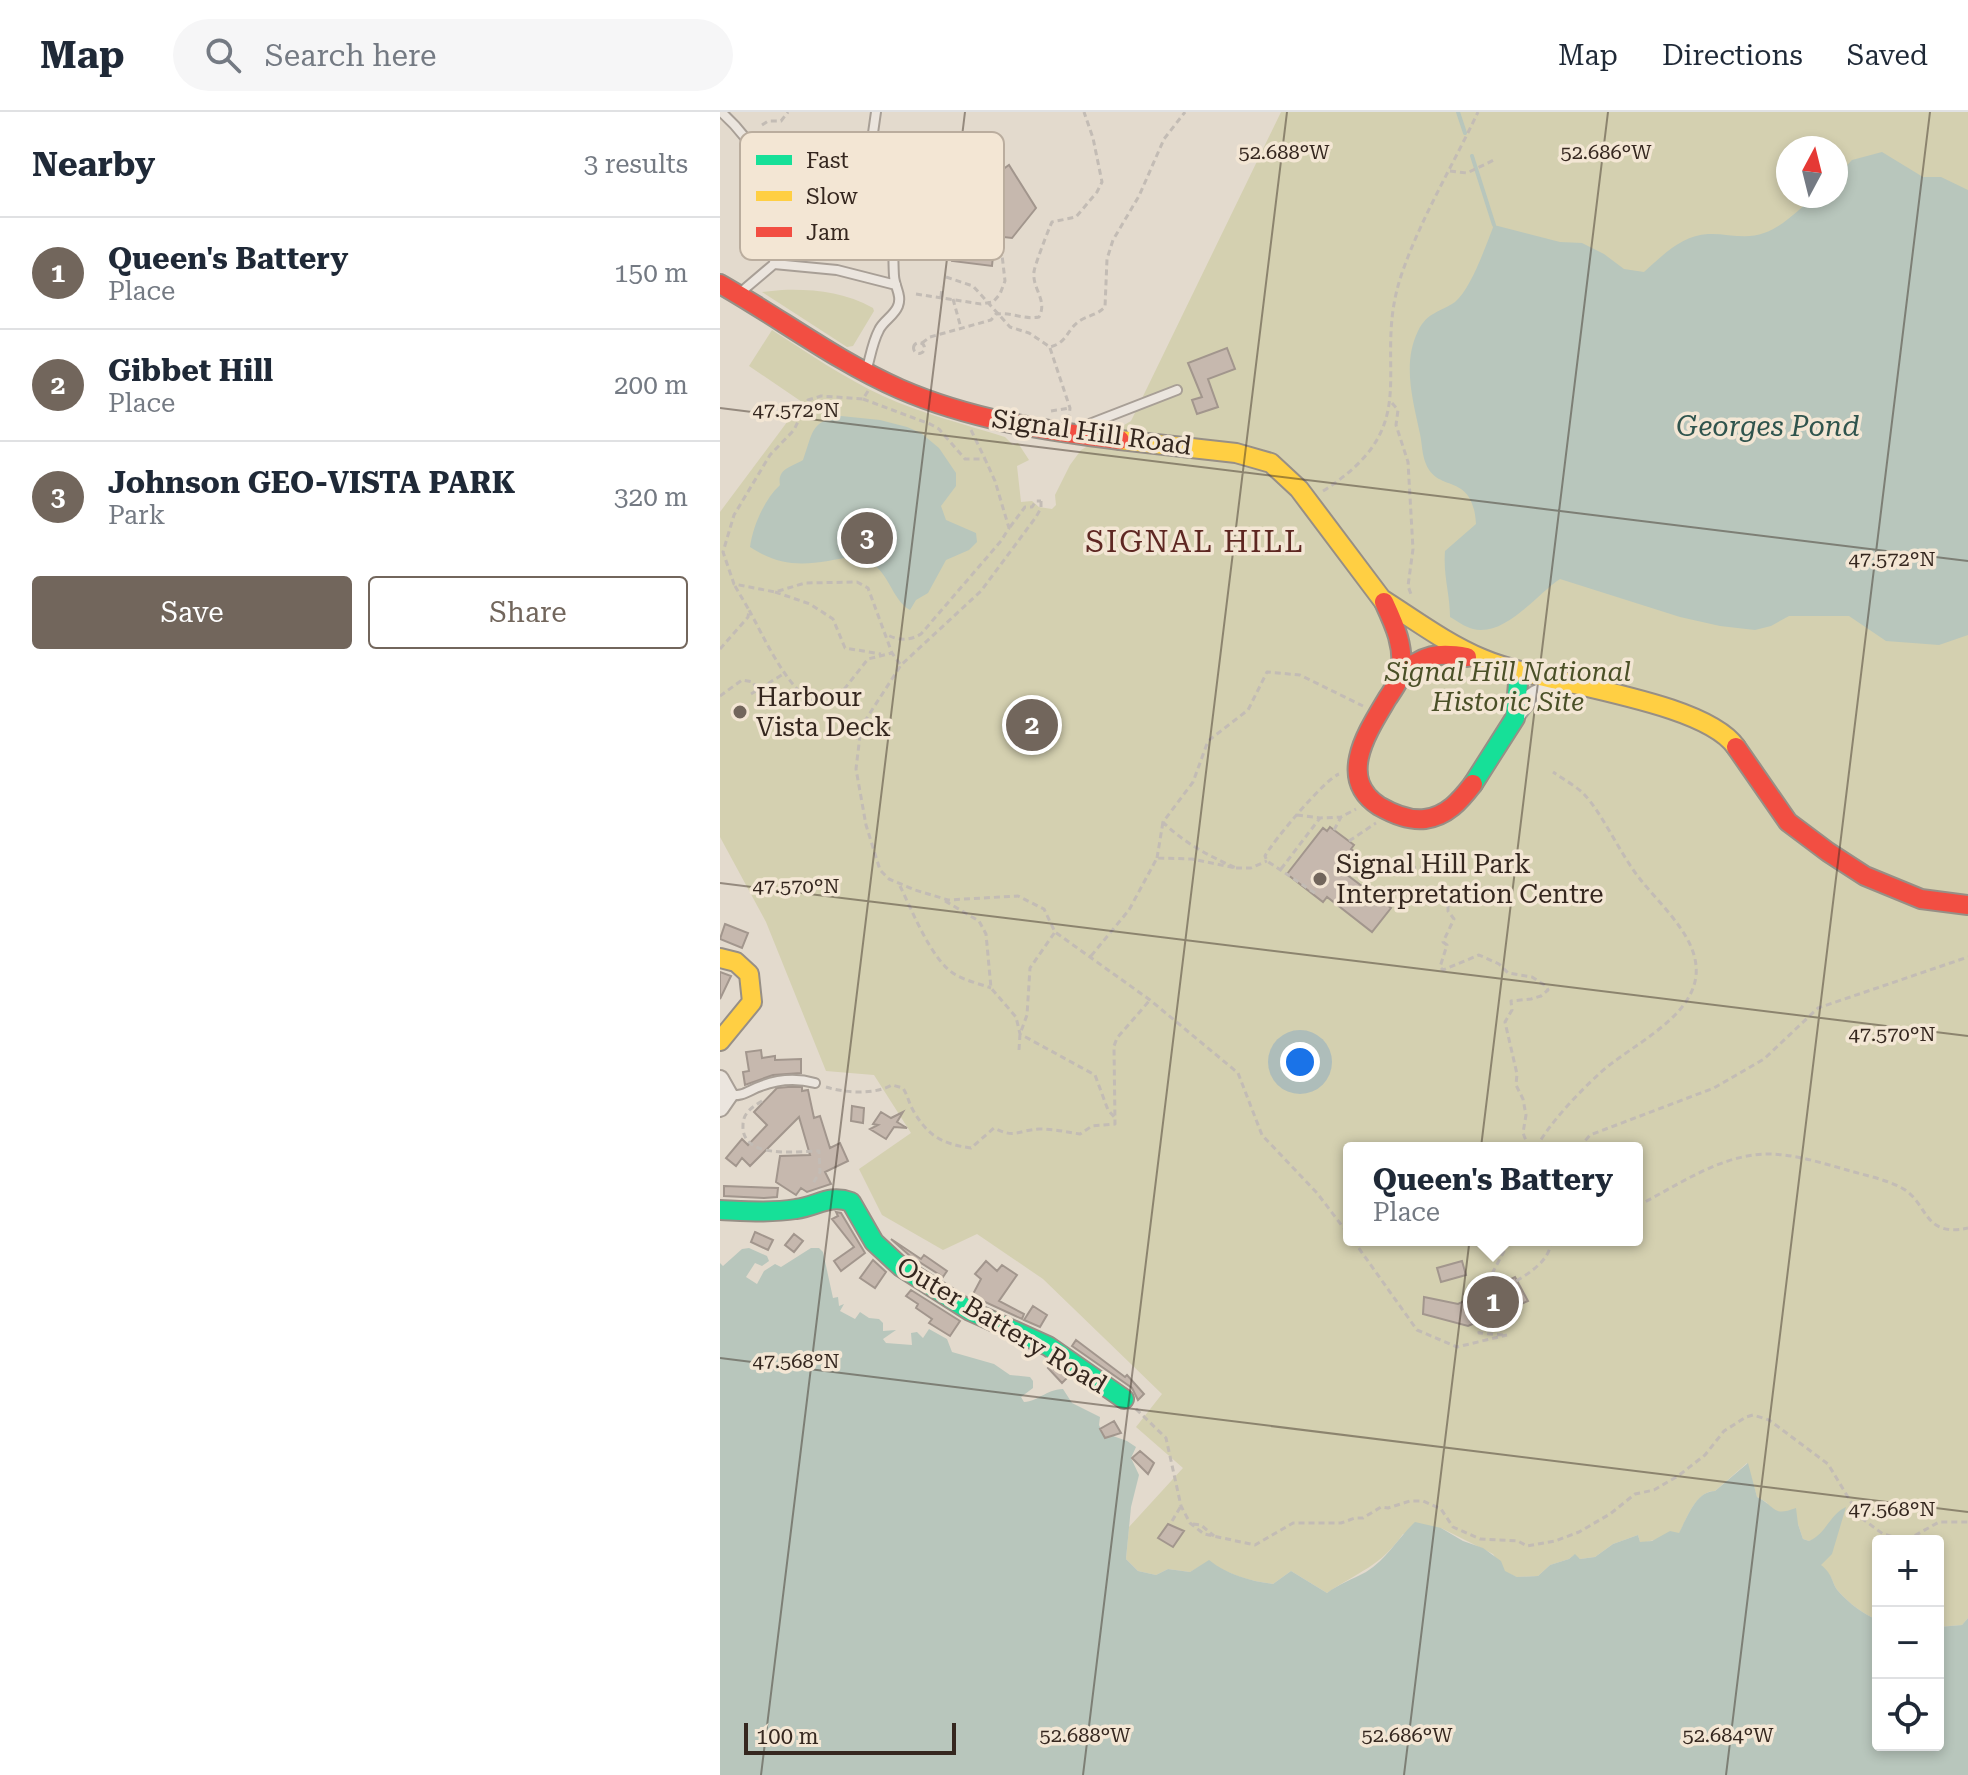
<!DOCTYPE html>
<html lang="en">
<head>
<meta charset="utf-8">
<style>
	:root { --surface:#fff; --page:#f6f6f7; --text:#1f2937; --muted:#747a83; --line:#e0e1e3; --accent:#72665c }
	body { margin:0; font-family:"Roboto Serif",serif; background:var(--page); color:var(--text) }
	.controls { position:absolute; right:24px; bottom:24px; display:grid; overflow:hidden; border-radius:8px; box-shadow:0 4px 12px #0003 }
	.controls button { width:72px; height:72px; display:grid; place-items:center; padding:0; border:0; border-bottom:2px solid var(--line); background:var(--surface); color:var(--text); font:40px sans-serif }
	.compass { position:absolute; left:1056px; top:24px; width:72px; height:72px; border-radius:50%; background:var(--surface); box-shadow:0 4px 12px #0003; rotate:7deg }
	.scale { position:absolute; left:24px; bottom:20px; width:212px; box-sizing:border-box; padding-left:8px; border:4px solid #35271f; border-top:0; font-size:22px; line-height:28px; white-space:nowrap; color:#35271f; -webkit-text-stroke:6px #f3e6d4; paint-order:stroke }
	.you { position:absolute; left:580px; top:950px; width:28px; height:28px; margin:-20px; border:6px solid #fff; border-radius:50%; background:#1a73e8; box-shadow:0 0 0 12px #1a73e833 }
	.badge { display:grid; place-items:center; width:52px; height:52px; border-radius:50%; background:var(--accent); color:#fff; font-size:26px; font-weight:700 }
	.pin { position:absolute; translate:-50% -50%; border:4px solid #fff; box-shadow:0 2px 8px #0006 }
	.popup { position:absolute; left:623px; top:1030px; width:300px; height:104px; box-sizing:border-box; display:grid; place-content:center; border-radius:8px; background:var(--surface); filter:drop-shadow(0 2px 6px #0005); font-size:26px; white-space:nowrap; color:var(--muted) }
	.popup b { font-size:30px; color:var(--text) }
	.popup::after { content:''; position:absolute; left:50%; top:100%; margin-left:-16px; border:16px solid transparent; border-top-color:var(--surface) }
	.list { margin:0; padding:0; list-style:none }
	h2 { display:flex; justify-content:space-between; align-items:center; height:104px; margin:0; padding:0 32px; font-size:34px }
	h2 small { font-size:26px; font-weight:400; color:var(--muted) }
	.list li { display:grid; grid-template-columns:52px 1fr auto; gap:24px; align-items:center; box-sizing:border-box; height:112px; padding:0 32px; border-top:2px solid var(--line) }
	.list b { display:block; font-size:30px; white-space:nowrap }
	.list p { margin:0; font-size:26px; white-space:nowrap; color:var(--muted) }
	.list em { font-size:26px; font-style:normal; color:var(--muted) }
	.actions { display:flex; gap:16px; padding:24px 32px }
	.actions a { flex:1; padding:18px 0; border:2px solid var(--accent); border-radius:8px; text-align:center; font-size:28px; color:var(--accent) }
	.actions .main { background:var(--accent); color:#fff }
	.icon { flex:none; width:44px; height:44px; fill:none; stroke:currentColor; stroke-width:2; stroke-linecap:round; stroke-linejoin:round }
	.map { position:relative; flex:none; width:1248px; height:1663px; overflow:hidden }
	header { display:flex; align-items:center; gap:48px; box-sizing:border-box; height:112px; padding:0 40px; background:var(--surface); border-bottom:2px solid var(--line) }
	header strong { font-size:38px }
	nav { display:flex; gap:44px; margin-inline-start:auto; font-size:28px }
	.search { width:560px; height:72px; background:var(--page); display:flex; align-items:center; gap:20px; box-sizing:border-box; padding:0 28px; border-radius:44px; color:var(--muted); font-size:30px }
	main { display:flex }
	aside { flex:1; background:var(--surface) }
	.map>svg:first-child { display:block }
</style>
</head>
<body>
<header>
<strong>Map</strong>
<div class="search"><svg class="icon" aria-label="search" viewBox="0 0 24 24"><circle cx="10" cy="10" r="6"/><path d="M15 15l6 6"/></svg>Search here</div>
<nav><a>Map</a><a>Directions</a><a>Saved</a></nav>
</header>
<main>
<aside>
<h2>Nearby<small>3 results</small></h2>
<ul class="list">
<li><span class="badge">1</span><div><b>Queen's Battery</b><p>Place</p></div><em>150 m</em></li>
<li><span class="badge">2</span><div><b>Gibbet Hill</b><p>Place</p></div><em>200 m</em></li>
<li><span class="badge">3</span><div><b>Johnson GEO-VISTA PARK</b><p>Park</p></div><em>320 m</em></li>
</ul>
<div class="actions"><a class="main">Save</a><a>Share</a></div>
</aside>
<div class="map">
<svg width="1248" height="1663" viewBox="0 0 1248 1663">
	<rect width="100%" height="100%" fill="#e3dacd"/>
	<!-- green -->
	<path fill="#d4d0b0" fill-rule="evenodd" d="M561 0H1248V1506L1242 1513 1218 1515V1429H1158V1508C1144 1503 1129 1491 1119 1480 1111 1471 1114 1463 1100 1454L1103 1449 1105 1416 1098 1426 1089 1429 1083 1427 1078 1412 1054 1400 1046 1390 1037 1385 1027 1351 995 1379C976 1379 967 1406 959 1422L926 1430H920L918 1423 893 1432 875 1445 860 1447 854 1443 849 1447 830 1453 818 1464 797 1465 785 1460 773 1442 721 1416 683 1422C661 1454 638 1460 607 1481L571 1459 553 1472C530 1469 508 1463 489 1449L470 1460 448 1457 436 1463 418 1459 406 1447 409 1415 463 1356 416 1315 442 1282 323 1167 257 1122 223 1138 162 1103 139 1057 191 1021 154 963 106 959 46 810 0 725V400L82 290 29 254 52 218C88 241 124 266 163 284 203 302 244 312 285 325L293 333 298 331 309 348 297 354 301 390 312 389 319 395 332 397 336 393 335 383 350 353 361 338 411 309ZM1068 36H1116V84H1068ZM629 1036H917V1128H629Z
		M75 125C98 126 150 127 163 147L119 134 65 131Z
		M62 178C94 177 124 180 153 196L154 199 133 234 127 235 42 180Z"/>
	<!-- water -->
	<path fill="#b8c6bc" d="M1162 40 1203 65H1221L1248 78V523L1219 533 1166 529 1129 504H1069L1051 514 1035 518 1000 514 960 505 840 467C817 482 785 525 753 517 745 515 737 509 730 505 730 481 723 464 725 439L756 412C753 359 718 382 706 352 702 343 702 331 700 322 693 288 682 252 698 219 707 200 721 200 735 190 751 177 766 133 774 113L840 130 862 131 884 142 904 157 924 160C942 144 962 123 988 122 1006 121 1026 128 1044 121 1064 114 1079 97 1095 84H1116V65L1132 48Z
		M121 304 160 308 187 315 201 321 219 336 236 361V374L221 394 226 408 256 421 257 430 249 438 226 448 208 481 196 488 190 498C171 488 169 456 145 448 132 443 121 447 108 449 77 454 56 452 30 435 33 414 44 388 60 373 57 357 71 355 83 348 93 321 90 309 121 304Z
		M29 1136 47 1144 49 1149 42 1154 35 1151 26 1165 37 1172 44 1159 55 1152 61 1155 91 1136H99L103 1140 113 1186 118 1185 119 1194 124 1192 120 1199 135 1207 140 1200 149 1206 159 1207 163 1211V1219L176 1218 163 1227 166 1231 192 1233 191 1221 197 1220 203 1226 209 1217 227 1227 232 1240 274 1252 290 1263 310 1265 313 1269V1276L301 1285 304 1290C319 1289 325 1278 343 1277L352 1291 380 1305 379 1313 382 1320 407 1329 416 1335 411 1346 419 1363 411 1395 406 1447 418 1459 436 1463 448 1457 470 1460 489 1448C508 1463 530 1469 553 1472L571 1459 607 1481C619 1472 633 1467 646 1460 667 1447 678 1426 695 1410L721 1416 743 1429 763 1436 781 1449 785 1459 797 1465 818 1464 830 1453 849 1447 855 1442 860 1447 875 1445 893 1432 918 1423 920 1430 932 1429 950 1419 959 1421C967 1406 976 1379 995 1379L1028 1351 1037 1385C1057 1395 1052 1405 1076 1396L1078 1412 1083 1427 1089 1429C1106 1422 1109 1403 1126 1395L1112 1442 1101 1453C1114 1463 1111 1471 1119 1480 1129 1491 1144 1503 1158 1508V1633H1218V1515L1242 1513 1248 1506V1663H0V1151L3 1154 22 1137Z"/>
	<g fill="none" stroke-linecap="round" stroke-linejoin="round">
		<!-- stream -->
		<path stroke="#b8c6bc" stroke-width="4" d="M738 0 745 21
			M752 44 774 113"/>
	</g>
	<!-- building -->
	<path fill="#c6b8ae" stroke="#a2968d" stroke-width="2" d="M241 48 248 55 261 61 279 60 289 53 316 96 292 126 275 124 272 154 232 149 233 138H236L239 104 249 105 244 76 231 57Z
		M507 236 515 257 488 267 498 295 477 302 472 288 482 285 468 251Z
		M610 715 634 733 631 737 640 744 626 762 671 796 652 820 607 785 603 790 567 762 603 716 607 719Z
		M5 812 28 821 22 836 0 827Z
		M0 860 11 864 0 887Z
		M41 938 42 946 55 944V948L81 947V961L53 963 25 973 23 960 29 959 26 940Z
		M68 975H82V979L88 978 94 1006 100 1004 110 1036 120 1031 128 1049 105 1060 111 1072 87 1080 81 1076 76 1083 56 1070 60 1044 90 1043 79 1005 30 1054 22 1046 16 1054 6 1046 22 1027 28 1033 47 1013 34 1000 57 976Z
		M132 994 144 996 143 1011 131 1009Z
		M161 1000 171 1006 183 1000 177 1010 187 1016 174 1015 166 1027 150 1017 158 1013 153 1012Z
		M4 1074 58 1076 57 1085 44 1086 4 1084Z
		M116 1100 121 1101 145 1141 121 1159 114 1149 134 1135 112 1107 118 1104Z
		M35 1120 53 1128 48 1138 31 1130Z
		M74 1122 83 1129 74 1140 65 1133Z
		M171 1127 201 1147 204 1143 227 1159 223 1165 190 1144Z
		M153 1148 166 1160 155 1176 140 1166Z
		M266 1149 277 1159 282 1153 297 1163 279 1189 304 1202 302 1207 252 1184 261 1167 255 1162Z
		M742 1149 746 1163 721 1170 717 1156Z
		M795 1165 808 1189 748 1214 703 1202 704 1185 738 1192Z
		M191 1178 240 1209 230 1224 209 1211 212 1207 196 1196 198 1192 186 1184Z
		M313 1194 327 1203 320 1215 304 1208Z
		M356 1228 405 1265 407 1263 424 1282 418 1288 412 1276 352 1234Z
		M331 1253 348 1265 342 1271 328 1256Z
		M394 1309 401 1321 385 1326 380 1317Z
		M420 1339 434 1351 428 1362 412 1346Z
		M448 1412 464 1419 453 1435 438 1426Z"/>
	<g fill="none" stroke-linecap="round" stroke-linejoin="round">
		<!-- lane casing -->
		<g stroke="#a89f96" stroke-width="12">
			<path id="lane" d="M1 0C37 31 52 70 65 113
				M103 104 171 121
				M54 152 55 135 70 108 86 104H103C116 88 123 74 145 77
				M54 152 117 158 176 173
				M21 180 54 152
				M146 260C150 247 152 231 159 218 163 209 174 204 178 194 182 183 175 176 174 164 172 136 178 89 145 77L156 0
				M359 316 457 278
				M9 983C23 985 29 978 41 974 59 967 77 966 95 971"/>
		</g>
		<!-- street casing -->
		<g stroke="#a89f96" stroke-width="20">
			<path id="street" d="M796 604C812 581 817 577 845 577
				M0 967 9 983 0 996"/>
		</g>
		<!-- fast casing -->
		<g stroke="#978f86" stroke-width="22">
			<path id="fast" d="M753 672 795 606 799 560
				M0 1098C25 1099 51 1101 76 1097 98 1094 109 1082 131 1090L154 1130 181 1155 250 1199 328 1234 404 1287"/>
		</g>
		<!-- slow casing -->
		<g stroke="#978f86" stroke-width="22">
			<path id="slow" d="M400 328 516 341 551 351 579 377 664 490
				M662 487C695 508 727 532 763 547 821 572 983 587 1016 635
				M0 846 16 850 29 862 32 890 0 929"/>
		</g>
		<!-- jam casing -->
		<g stroke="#978f86" stroke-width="22">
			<path id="jam" d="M0 172C60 206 116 249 180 277 249 307 325 319 400 328
				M664 490C675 514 684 533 681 560 680 569 672 579 667 587 648 619 616 666 659 694 673 702 689 709 705 707 727 704 740 689 753 672
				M681 563C702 542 719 540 747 545
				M1016 635 1068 710 1108 740 1145 764 1201 787 1248 793"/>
		</g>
		<!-- path -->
		<path stroke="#c3bcb5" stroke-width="3" stroke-dasharray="6 4" stroke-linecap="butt" d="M42 13 48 9H61L68 0
			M730 59 747 61 776 47
			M226 165 253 174 290 215 309 221 330 235C349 230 346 217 361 208 370 203 377 203 385 195L387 147 393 128 419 84 444 27 465 0
			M196 182 261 192 273 190 280 182 285 169 280 125
			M221 185 222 175
			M233 187 241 216
			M193.5 236a5.5 5.5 0 1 1 11 0a5.5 5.5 0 1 1-11 0Z
			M202 231 210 225 271 208 276 202C291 200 305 208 319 205 328 188 312 177 314 160 314 155 329 116 332 110L356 105 377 80 382 70 373 26 364 0
			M330 236 350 296 349 305
			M148 279 143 287 101 284 88 288 74 318 50 343 14 403 3 440 14 472 55 480 85 471 137 470 148 476 172 541 180 552
			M143 287 210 312 219 317 245 347H265L275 369 289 416 281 429 201 522C189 529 178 529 166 522
			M672 291 678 298 676 313 688 350 693 437 688 474 692 485
			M331 299 350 296
			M251 318 265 347
			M603 379C710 311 649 256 682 161 701 106 733 53 758 0
			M321 389V396L316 405 261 479 181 553 141 615 136 657 146 713 160 758 169 767 195 778 228 788 298 784 324 797 335 820 430 888 518 961 542 1023 597 1081 629 1123
			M290 415 305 395H312L316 389H321
			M15 474 29 498
			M55 480 90 492 113 507 125 536 161 542
			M0 537 28 505 29 498C43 523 68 580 95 590 101 592 107 591 114 590L148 547 172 541
			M31 582 65 561
			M0 584 22 568 33 570 37 578
			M577 703 600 706 621 705
			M614 718 621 705 636 697
			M629 729 656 711
			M437 746 443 710
			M516 756H531L547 749
			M561 757 600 706
			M630 758 708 755
			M180 774C192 798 212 850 236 863 247 869 260 872 271 876
			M728 774V799L734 807 723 830 727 833 720 855 723 858 759 843 779 852 788 861 812 865 826 874 828 878 821 884 811 887 791 889 792 898 785 910 797 962 796 973 803 987 806 1003 803 1021 809 1036
			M595 781 547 749 545 744C553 729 605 667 619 662
			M225 789 259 809 266 822 271 876 296 905 300 922 375 963 388 998 396 1007
			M371 844 409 798 437 746 472 747 516 756C489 744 464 731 443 710L473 670 488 629 528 598 547 560 580 563 643 594
			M299 938 300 922 307 903 310 856 335 820
			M106 975C125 981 154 983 172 973L183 976C188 984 189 992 194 1000 209 1025 223 1032 251 1036L274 1016C295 1027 299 1018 319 1017 334 1017 346 1020 360 1022L372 1014 395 1012 394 934 397 926 430 888
			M42 989C32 995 23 1001 23 1013 21 1048 77 1039 99 1039L100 1060 92 1073
			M816 1036C829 1012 858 981 879 962 910 932 987 902 975 847 969 818 939 791 920 767 900 742 883 702 863 681 854 673 843 667 833 660
			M859 1036 870 1023 994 976 1044 947 1098 896 1248 845
			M917 1094C957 1074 1001 1042 1048 1042 1074 1042 1102 1051 1127 1058 1144 1063 1164 1067 1180 1075 1209 1089 1201 1126 1248 1116
			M633 1128 697 1218 737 1235 787 1223
			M758 1188 790 1128
			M783 1223 759 1221 758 1188C780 1177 832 1157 831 1128
			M416 1297 446 1326 461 1394 470 1411 484 1422 535 1433 573 1411H621L635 1406H643L661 1395 668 1396 690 1389H703L721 1397 733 1415 760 1427 798 1429 807 1434 835 1429 859 1420 890 1402 915 1382 934 1378 958 1364 985 1343 1004 1319 1026 1305 1033 1303 1049 1308 1108 1352 1140 1405 1163 1422 1181 1427 1194 1424 1219 1410H1248
			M452 1409 461 1394
			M473 1412 481 1413 494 1424"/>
		<!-- lane -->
		<use href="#lane" stroke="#ebe5de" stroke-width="8"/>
		<!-- street -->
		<use href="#street" stroke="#ebe5de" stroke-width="16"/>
		<!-- fast -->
		<use href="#fast" stroke="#16e098" stroke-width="18"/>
		<!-- slow -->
		<use href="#slow" stroke="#ffcf43" stroke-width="18"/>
		<!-- jam -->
		<use href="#jam" stroke="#f24e42" stroke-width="18"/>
	</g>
	<!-- ticks -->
	<path fill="none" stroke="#35271f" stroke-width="2" stroke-opacity="0.45" d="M0 296 1248 449M0 771 1248 924M0 1246 1248 1400M41 1663 245 0M363 1663 567 0M684 1663 888 0M1006 1663 1210 0"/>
	<!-- markers -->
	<g fill="#72665c" stroke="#f3e6d4" stroke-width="3">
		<circle cx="20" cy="600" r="8"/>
		<circle cx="600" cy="767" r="8"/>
	</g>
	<g text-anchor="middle" stroke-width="7" stroke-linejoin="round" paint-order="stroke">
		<!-- street labels -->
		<g font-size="26" fill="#35271f" stroke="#f3e6d4">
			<text transform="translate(372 320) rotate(8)" y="9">Signal Hill Road</text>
			<text transform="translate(282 1213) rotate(31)" y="9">Outer Battery Road</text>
		</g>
		<!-- park labels -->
		<g font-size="26" font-style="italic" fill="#4a5027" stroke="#f3e6d4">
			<text x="788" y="569">Signal Hill National<tspan x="788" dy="30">Historic Site</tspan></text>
		</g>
		<!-- poi labels -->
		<g font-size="26" fill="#35271f" stroke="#f3e6d4" text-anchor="start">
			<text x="36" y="594">Harbour<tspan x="36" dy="30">Vista Deck</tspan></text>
			<text x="616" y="761">Signal Hill Park<tspan x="616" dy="30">Interpretation Centre</tspan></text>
		</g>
		<!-- water labels -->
		<g font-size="28" font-style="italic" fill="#2f544d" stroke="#f3e6d4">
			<text x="1048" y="324">Georges Pond</text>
		</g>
		<!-- quarter labels -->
		<g font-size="30" letter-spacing="2" fill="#5e2722" stroke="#f3e6d4">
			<text x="475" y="440">SIGNAL HILL</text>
		</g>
	</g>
	<!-- legend -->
	<rect x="20" y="20" width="264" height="128" rx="12" fill="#f3e6d4" stroke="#baad9e" stroke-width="2"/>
	<rect x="36" y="43" width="36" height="10" fill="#16e098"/>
	<rect x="36" y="79" width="36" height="10" fill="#ffcf43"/>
	<rect x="36" y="115" width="36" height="10" fill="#f24e42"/>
	<g font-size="22" fill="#35271f">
		<text x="86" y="56">Fast</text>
		<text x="86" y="92">Slow</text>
		<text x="86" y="128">Jam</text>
	</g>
	<g font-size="20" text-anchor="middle" fill="#35271f" stroke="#f3e6d4" stroke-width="7" stroke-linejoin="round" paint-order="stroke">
		<text x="564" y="47">52.688°W</text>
		<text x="886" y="47">52.686°W</text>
		<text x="76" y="305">47.572°N</text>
		<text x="1172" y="454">47.572°N</text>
		<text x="76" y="781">47.570°N</text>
		<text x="1172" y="929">47.570°N</text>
		<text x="76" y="1256">47.568°N</text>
		<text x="1172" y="1404">47.568°N</text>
		<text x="365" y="1630">52.688°W</text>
		<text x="687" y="1630">52.686°W</text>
		<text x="1008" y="1630">52.684°W</text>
	</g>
</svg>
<div class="controls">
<button>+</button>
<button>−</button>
<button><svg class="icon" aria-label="locate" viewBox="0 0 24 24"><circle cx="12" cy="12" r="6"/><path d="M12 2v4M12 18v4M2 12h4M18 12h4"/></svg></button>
</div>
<svg class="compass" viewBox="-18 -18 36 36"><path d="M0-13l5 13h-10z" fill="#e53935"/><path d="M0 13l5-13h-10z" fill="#747a83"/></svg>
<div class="scale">100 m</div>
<div class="you"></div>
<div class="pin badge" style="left:773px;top:1190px">1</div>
<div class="popup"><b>Queen's Battery</b>Place</div>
<div class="pin badge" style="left:312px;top:613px">2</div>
<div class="pin badge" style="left:147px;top:426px">3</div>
</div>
</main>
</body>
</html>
